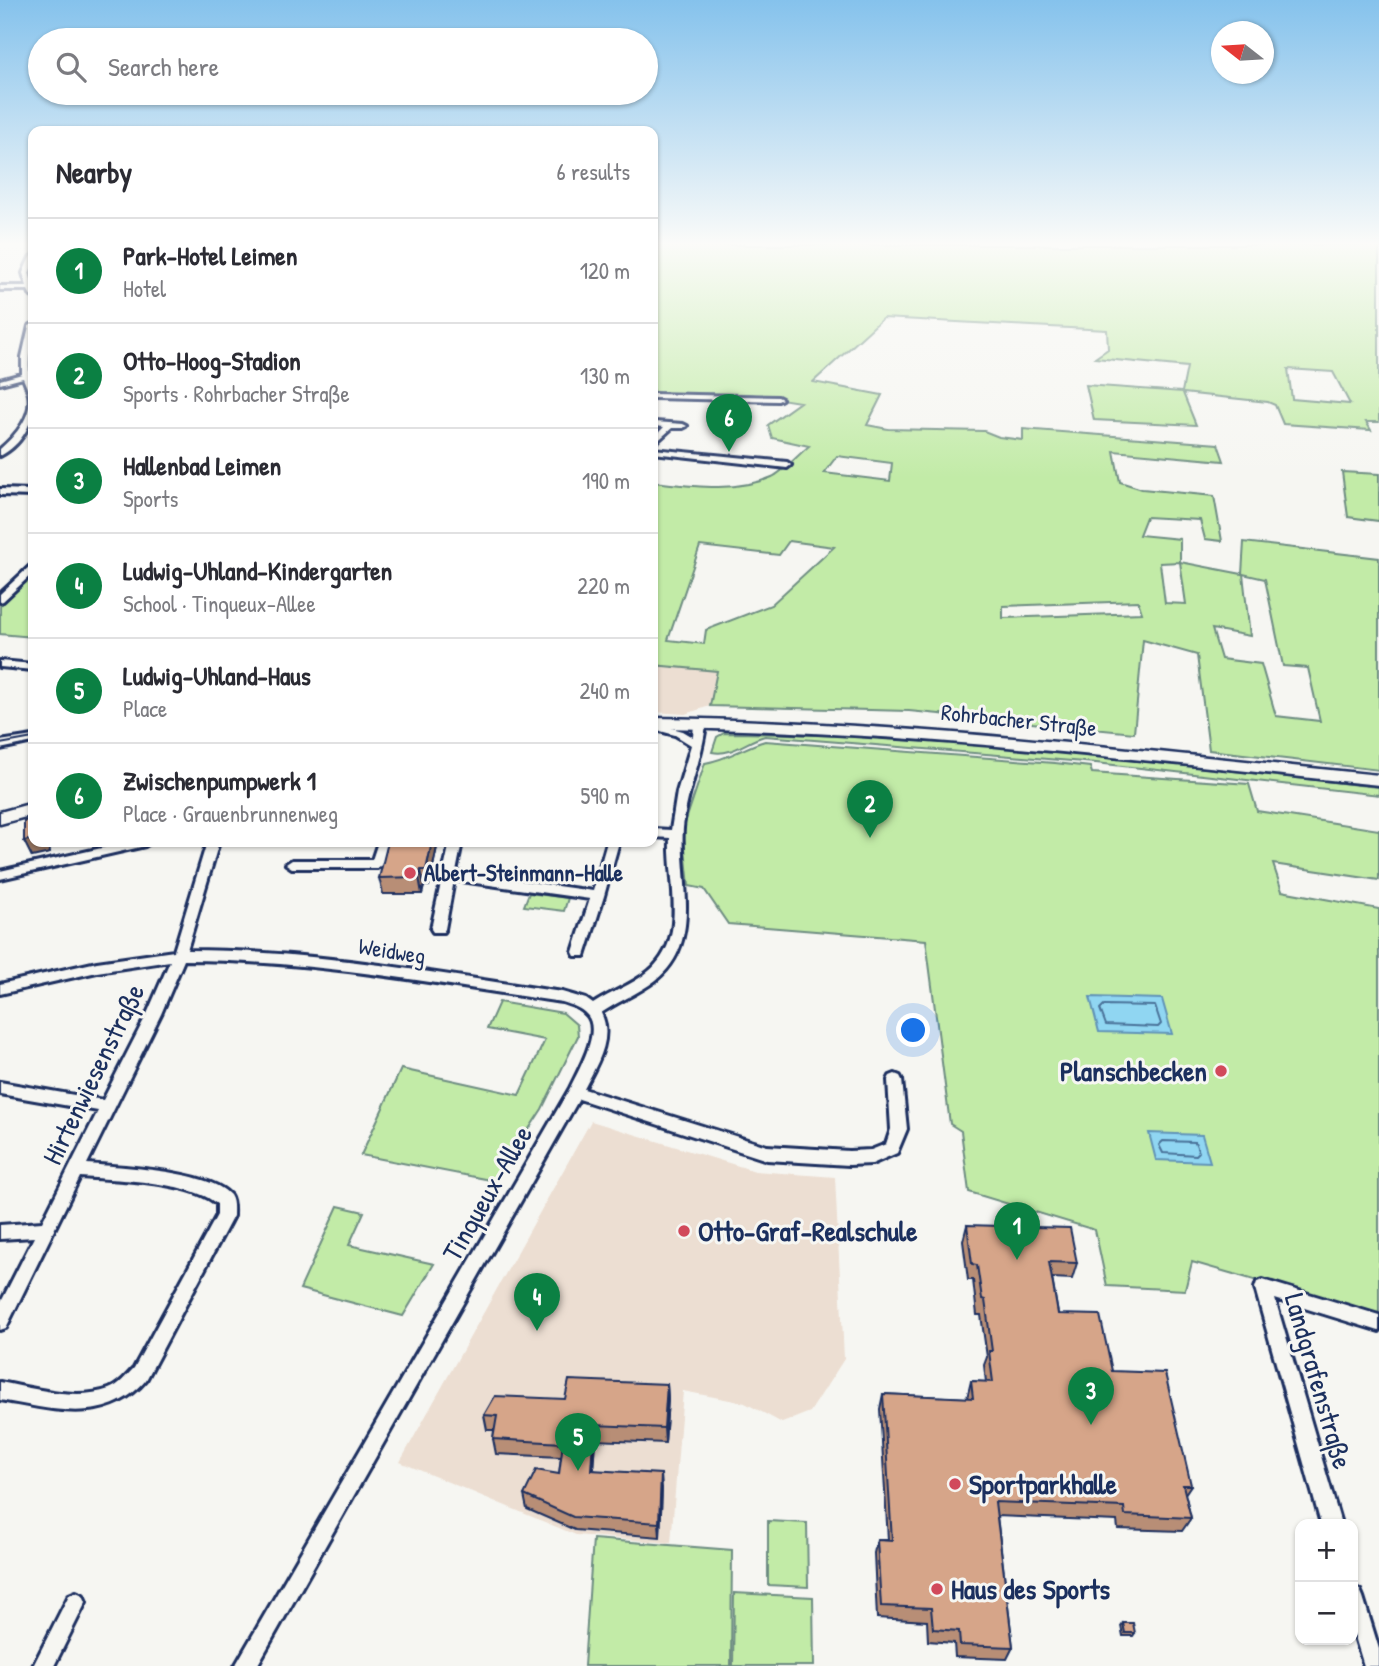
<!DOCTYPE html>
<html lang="en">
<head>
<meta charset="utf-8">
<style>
	:root { --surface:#fff; --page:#f2f2f3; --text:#2b2b33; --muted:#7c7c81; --line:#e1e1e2; --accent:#0b8043 }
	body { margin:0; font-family:"Patrick Hand",sans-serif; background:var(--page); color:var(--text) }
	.controls { position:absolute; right:21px; bottom:21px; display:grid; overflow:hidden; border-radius:14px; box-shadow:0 2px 5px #0004 }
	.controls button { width:63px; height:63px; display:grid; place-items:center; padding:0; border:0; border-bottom:2px solid var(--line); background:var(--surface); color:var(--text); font:35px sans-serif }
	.compass { position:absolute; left:1211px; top:21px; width:63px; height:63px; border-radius:50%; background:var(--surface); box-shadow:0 2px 5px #0004; rotate:287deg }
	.you { position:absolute; left:914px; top:1031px; width:24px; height:24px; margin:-18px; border:5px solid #fff; border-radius:50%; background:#1a73e8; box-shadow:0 0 0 10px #1a73e833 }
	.badge { display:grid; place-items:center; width:46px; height:46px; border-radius:50%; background:var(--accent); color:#fff; font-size:23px; font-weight:700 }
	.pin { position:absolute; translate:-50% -58px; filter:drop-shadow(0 2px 4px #0008) }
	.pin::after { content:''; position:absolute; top:37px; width:24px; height:21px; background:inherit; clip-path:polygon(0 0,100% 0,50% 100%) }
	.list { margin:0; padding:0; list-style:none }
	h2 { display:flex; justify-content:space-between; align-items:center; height:91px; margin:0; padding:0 28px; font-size:30px }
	h2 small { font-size:23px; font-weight:400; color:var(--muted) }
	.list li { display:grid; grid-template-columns:46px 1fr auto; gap:21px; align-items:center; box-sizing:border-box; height:105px; padding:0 28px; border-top:2px solid var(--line) }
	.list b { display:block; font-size:26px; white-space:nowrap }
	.list p { margin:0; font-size:23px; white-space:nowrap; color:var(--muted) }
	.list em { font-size:23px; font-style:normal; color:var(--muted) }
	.icon { flex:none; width:38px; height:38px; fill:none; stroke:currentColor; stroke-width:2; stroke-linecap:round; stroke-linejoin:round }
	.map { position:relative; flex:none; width:1379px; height:1666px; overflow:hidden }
	.search { position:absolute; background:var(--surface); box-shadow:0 2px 5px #0004; left:28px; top:28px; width:630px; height:77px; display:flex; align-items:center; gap:18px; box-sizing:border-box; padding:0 24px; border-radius:38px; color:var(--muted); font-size:26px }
	.panel { position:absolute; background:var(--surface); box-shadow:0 2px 5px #0004; left:28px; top:126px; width:630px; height:721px; border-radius:14px }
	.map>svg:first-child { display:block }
</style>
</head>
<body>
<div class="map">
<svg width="1379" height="1666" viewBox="0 0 1379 1666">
	<rect width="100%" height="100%" fill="#f6f6f2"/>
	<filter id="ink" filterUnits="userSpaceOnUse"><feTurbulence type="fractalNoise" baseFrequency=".0143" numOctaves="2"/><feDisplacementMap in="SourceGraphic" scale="14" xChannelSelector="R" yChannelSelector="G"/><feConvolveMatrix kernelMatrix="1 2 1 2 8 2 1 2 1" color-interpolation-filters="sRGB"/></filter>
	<g filter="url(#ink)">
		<!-- built -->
		<path fill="#ecded2" d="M653 665 717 671 710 706 685 714 653 712Z
			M591 1121 755 1171 835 1177 844 1359 810 1412 782 1423 745 1403 683 1391 671 1543 576 1535 400 1462Z"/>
		<!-- green -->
		<path fill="#c2eba7" stroke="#6e8d82" stroke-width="2" fill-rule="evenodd" d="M653 245H1379V422H1366L1371 430 1283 424 1275 405 1268 402 1183 393 1196 425 1094 420 1086 385 1182 392 1187 367 1095 358 1108 349 1107 330 883 318 813 382 882 395 867 425 888 429 984 431 999 437 1023 440V429L1218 444 1224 461 1114 451 1120 482 1142 489 1214 496 1222 541 1205 539 1200 520 1146 517 1139 535 1180 539V562L1242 574 1244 542 1379 558V770L1209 750 1197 655 1143 640 1134 733 909 711 710 706 717 671 653 665V482C690 486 736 493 772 477 782 473 799 454 809 446L772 438 768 425 800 402 750 394 653 393ZM1288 369 1333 372 1350 404 1292 399ZM837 456 892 463 890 481 824 473ZM789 541 834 547 771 605 706 630 704 644 668 640 700 546 779 555ZM1180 562 1186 604 1165 603 1160 563ZM1243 574 1265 579 1283 666 1308 668 1320 721 1276 716 1261 664 1221 659 1212 629 1250 636ZM1138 601 1142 613 1003 618V606Z
			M1342 472 1379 474V521L1348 517Z
			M24 582 33 583V637L0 634V606Z
			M724 733C943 734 1161 764 1379 787V795L1096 763 765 736C745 741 733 756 712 752L717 737Z
			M765 741 1055 763 1090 767 1092 773 1249 784 1257 811 1379 830V880L1273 864 1282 891 1379 909V1316L1192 1262 1185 1290 1107 1286 1095 1230 969 1192 961 1131 950 1124 926 940 728 924 704 889 689 886 683 829 705 763C729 759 744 747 765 741Z
			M529 893 568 898 564 911 524 906Z
			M499 1002 563 1013 577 1025 578 1036 542 1109 495 1181 361 1155 401 1069 519 1095 545 1040 487 1029Z
			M338 1206 364 1212 349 1245 434 1264 403 1316 300 1289Z
			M768 1521 807 1523 808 1587 768 1585Z
			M593 1539 732 1550 731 1666H584Z
			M734 1593 813 1597 814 1666H733Z"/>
		<!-- water -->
		<path fill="#90d6f2" stroke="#6193b7" stroke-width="2" d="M1090 997 1162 999 1172 1034 1099 1032Z
			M1149 1133 1202 1135 1210 1162 1156 1160Z"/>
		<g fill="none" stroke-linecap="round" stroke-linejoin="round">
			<!-- shore -->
			<path stroke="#4a7299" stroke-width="2" d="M1104 1005 1155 1006 1161 1024 1158 1027 1106 1025 1100 1009Z
				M1163 1141 1195 1142 1199 1152 1196 1155 1163 1153 1159 1145Z"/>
			<!-- minor casing -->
			<g stroke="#1b2f5e" stroke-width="6">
				<path id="minor" d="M33 255V264L29 273 33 285V297L31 296 28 290H0V286H27L23 273 30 257Z
					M33 324C34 339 28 353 29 368 29 374 31 379 33 385 39 412 26 443 0 456V449C15 436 33 416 29 395 28 389 25 383 23 378L0 384V380L22 374V357L29 326Z
					M653 394 778 397 782 399 778 401 653 398Z
					M655 422 683 424 687 426 683 428H672L653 445V438L664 427 655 426Z
					M653 449 787 462 791 465 787 468 653 453Z
					M0 489 33 490V496L0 495Z
					M33 565V573L3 601 0 602V594L30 566Z
					M0 661 33 664V670L0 667Z
					M700 720 706 723C703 758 686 792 683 828 679 880 704 941 656 980 639 993 619 1001 601 1013 614 1039 596 1066 584 1089L767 1146 849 1151 871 1150 886 1144 891 1129 888 1080 890 1076 895 1074 900 1076 902 1080 907 1129 897 1153 872 1164 849 1165 767 1160 579 1099 257 1666H235L570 1088C578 1071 602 1031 587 1015 580 1007 571 1005 562 1002 437 984 311 960 184 960L161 1014 87 1164C119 1167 208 1170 230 1195 234 1201 233 1209 233 1216L146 1380C107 1426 52 1409 0 1400V1382C33 1388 76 1401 109 1389 120 1385 126 1376 134 1368L217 1215V1204C191 1181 116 1180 80 1177L6 1328 0 1330V1304L34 1237 0 1239V1225L42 1222 98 1111 0 1094V1082L103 1100 147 1014 170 961 97 972 0 994V984L97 962 174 951 207 842H219L187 950C313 950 438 974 562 992L586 999 593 1004C611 992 632 985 649 971 689 937 668 883 670 838L653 837V829L671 830 677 792 691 745 675 735 653 729V723L683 731 693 737 694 723Z
					M33 736V742L0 749V741Z
					M128 842H151L145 846 0 879V871Z
					M378 842H390L383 864 377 868H292L286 864 292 860H372Z
					M450 842H462L456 872 593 891 607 842H619L604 896 585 956H575L573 952 590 899 454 880 445 929 443 932H433L431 929Z
					M1263 1280 1379 1315V1331L1275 1299 1341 1524H1321L1255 1288 1257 1282Z
					M1353 1587 1360 1590 1363 1597 1379 1649V1666H1364L1353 1630Z
					M76 1592 83 1595 86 1602 54 1666H33L69 1595Z"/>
			</g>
			<!-- secondary casing -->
			<g stroke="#1b2f5e" stroke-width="5">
				<path id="secondary" d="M653 718C896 721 1137 750 1379 775V785C1137 760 897 730 653 728Z
					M33 803V815L0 824V812Z"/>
			</g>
			<!-- minor -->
			<use href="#minor" fill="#f6f6f2" fill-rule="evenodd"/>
			<!-- secondary -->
			<use href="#secondary" fill="#f6f6f2" fill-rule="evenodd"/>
			<!-- tram -->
			<path stroke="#1b2f5e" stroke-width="2" d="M0 744 33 738"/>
		</g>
		<!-- wall -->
		<path fill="#b88e76" stroke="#1b2f5e" stroke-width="2" d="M438 842 429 886H424L422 894H383L379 878Z
			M967 1225 1077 1263 1072 1279 1052 1278 1058 1314 1112 1371 1191 1485 1185 1494 1191 1518 1182 1531 1118 1529 1117 1521 997 1516 1013 1647 1007 1659 955 1657 954 1643 928 1641 927 1621 877 1618 874 1553 877 1540H888L880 1409 883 1394 967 1398 971 1381 986 1382 984 1365 987 1357 981 1315H977L973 1280H968L963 1241Z
			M667 1384 668 1399 665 1443 595 1440 593 1470 662 1488 660 1537 575 1530 527 1509 524 1495 559 1474 561 1457 496 1454 493 1439 494 1430H487L484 1415Z
			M1123 1623 1135 1633 1133 1636H1123L1121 1626Z"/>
		<!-- shaded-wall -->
		<path fill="#967460" stroke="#1b2f5e" stroke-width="2" d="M33 839V842H49L50 853 32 857 24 841Z
			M432 842H438L429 886 426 870Z
			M421 870 424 886 422 894 419 877Z
			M667 1384 668 1399 665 1443 664 1428Z
			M594 1425 595 1440 592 1484 591 1470Z
			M661 1474 662 1488 660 1537 659 1523Z"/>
		<!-- building -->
		<path fill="#d6a589" stroke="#1b2f5e" stroke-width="2" d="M33 819V839L24 841V821Z
			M388 842H432L426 870H421L419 877 379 878Z
			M967 1225 1070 1228 1077 1263 1049 1262 1058 1314 1100 1315 1112 1371 1165 1373 1191 1485H1183L1191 1518 1125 1515 1124 1507 995 1502 1013 1647 960 1645 959 1631 933 1629 931 1608 881 1606 877 1540 892 1541 883 1394 973 1398 971 1381 993 1382 989 1351H992L985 1300 982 1299 977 1265 972 1264Z
			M569 1380 667 1384 664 1428 594 1425 591 1470 661 1474 659 1523 573 1517 524 1495 536 1470 559 1474 563 1443 493 1439 497 1416 484 1415 495 1396 565 1399Z
			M1123 1623H1133L1135 1633H1125Z"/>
	</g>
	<!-- sky -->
	<linearGradient id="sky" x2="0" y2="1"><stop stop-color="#85c2ec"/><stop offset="0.51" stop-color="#fbfbf9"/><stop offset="1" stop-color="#fbfbf9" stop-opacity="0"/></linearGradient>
	<rect width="1379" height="478" fill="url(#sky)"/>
	<!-- markers -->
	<g fill="#d1495b" stroke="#f6f6f2" stroke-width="2.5">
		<circle cx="410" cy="873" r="7"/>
		<circle cx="1221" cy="1071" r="7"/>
		<circle cx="684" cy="1231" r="7"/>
		<circle cx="955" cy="1484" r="7"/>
		<circle cx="937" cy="1589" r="7"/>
	</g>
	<g text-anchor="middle" stroke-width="6" stroke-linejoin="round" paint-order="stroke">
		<!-- street labels -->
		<g font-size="23" fill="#1b2f5e" stroke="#f6f6f2">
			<text transform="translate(1019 720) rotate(6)" y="8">Rohrbacher Straße</text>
			<text transform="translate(392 951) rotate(9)" y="8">Weidweg</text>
		</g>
		<!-- poi labels -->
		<g font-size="23" font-weight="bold" fill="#1b2f5e" stroke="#f6f6f2" text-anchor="start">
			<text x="424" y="881">Albert-Steinmann-Halle</text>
		</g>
		<!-- near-poi labels -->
		<g font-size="28" font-weight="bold" fill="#1b2f5e" stroke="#f6f6f2" text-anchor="start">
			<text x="1207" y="1081" text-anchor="end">Planschbecken</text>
			<text x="698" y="1241">Otto-Graf-Realschule</text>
			<text x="969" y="1494">Sportparkhalle</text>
			<text x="951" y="1599">Haus des Sports</text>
		</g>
		<!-- near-street labels -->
		<g font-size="28" fill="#1b2f5e" stroke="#f6f6f2">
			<text transform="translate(93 1074) rotate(-64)" y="10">Hirtenwiesenstraße</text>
			<text transform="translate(487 1193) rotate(-60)" y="10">Tinqueux-Allee</text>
			<text transform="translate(1319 1381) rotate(74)" y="10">Landgrafenstraße</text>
		</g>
	</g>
</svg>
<div class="controls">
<button>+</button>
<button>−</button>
</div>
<svg class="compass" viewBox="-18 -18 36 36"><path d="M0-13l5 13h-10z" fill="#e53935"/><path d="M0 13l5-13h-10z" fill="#7c7c81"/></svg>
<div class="you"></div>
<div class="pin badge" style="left:1017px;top:1260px">1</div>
<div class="pin badge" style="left:870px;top:838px">2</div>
<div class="pin badge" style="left:1091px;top:1425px">3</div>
<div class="pin badge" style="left:537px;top:1331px">4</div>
<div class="pin badge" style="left:578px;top:1471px">5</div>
<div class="pin badge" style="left:729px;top:452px">6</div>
<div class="search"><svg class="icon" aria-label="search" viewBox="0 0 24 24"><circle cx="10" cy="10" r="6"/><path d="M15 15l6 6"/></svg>Search here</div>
<section class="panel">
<h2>Nearby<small>6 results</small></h2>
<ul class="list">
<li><span class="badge">1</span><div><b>Park-Hotel Leimen</b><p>Hotel</p></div><em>120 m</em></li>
<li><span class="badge">2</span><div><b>Otto-Hoog-Stadion</b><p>Sports · Rohrbacher Straße</p></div><em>130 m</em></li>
<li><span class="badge">3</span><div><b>Hallenbad Leimen</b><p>Sports</p></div><em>190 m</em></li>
<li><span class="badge">4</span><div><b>Ludwig-Uhland-Kindergarten</b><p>School · Tinqueux-Allee</p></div><em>220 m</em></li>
<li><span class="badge">5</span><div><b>Ludwig-Uhland-Haus</b><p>Place</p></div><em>240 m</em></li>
<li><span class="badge">6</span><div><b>Zwischenpumpwerk 1</b><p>Place · Grauenbrunnenweg</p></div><em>590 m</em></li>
</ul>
</section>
</div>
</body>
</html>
